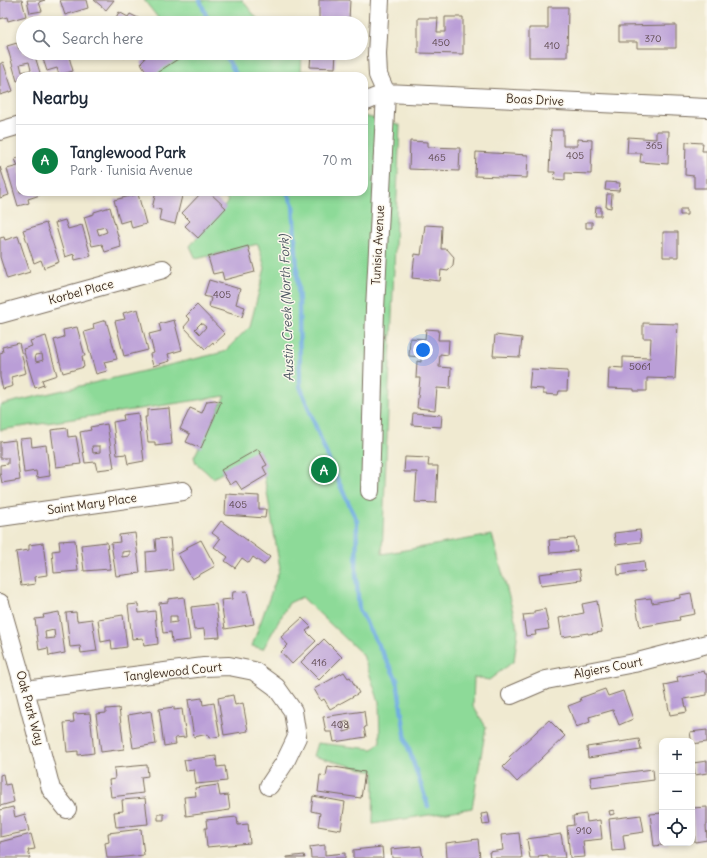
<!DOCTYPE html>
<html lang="en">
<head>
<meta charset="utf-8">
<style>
	:root { --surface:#fff; --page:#f2f2f3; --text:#1f2937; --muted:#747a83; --line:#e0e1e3; --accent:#0b8043 }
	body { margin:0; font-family:Delius,sans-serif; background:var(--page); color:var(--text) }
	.controls { position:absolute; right:12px; bottom:12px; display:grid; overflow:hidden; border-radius:8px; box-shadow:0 2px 6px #0003 }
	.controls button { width:36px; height:36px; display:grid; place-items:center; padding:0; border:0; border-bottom:1px solid var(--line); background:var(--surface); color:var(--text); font:20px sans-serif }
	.you { position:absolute; left:423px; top:350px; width:14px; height:14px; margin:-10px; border:3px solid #fff; border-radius:50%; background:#1a73e8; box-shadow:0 0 0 6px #1a73e833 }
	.badge { display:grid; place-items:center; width:26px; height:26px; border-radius:50%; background:var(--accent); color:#fff; font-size:13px; font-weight:700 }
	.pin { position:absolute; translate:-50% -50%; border:2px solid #fff; box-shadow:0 1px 4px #0006 }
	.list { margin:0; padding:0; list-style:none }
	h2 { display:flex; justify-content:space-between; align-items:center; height:52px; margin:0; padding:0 16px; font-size:17px }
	h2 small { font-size:13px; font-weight:400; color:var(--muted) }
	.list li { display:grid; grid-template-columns:26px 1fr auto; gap:12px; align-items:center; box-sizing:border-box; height:72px; padding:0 16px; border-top:1px solid var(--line) }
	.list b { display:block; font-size:15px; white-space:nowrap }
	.list p { margin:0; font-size:13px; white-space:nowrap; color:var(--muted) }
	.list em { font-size:13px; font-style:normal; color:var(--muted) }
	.icon { flex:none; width:22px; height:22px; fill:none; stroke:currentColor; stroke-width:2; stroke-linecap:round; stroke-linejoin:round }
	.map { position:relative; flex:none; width:707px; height:858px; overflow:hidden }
	.search { position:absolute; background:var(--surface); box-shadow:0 2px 6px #0003; left:16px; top:16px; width:352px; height:44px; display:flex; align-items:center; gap:10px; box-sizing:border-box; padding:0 14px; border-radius:22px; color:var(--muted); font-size:15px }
	.panel { position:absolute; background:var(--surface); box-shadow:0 2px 6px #0003; left:16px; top:72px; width:352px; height:124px; border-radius:12px }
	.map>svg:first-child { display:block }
</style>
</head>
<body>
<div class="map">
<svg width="707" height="858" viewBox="0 0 707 858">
	<rect width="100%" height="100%" fill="#fbf7ec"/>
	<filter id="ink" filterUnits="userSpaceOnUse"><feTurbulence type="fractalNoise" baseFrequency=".025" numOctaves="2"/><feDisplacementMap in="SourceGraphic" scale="8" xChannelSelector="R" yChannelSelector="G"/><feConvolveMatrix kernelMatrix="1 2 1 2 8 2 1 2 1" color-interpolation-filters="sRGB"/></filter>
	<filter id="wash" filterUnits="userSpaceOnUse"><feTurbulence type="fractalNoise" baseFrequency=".012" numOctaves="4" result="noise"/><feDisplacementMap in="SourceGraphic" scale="16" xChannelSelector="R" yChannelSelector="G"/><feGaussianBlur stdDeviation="0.9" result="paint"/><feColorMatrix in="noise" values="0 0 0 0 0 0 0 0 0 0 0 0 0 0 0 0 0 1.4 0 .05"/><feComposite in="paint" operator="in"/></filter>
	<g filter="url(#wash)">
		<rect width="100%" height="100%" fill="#f0ead1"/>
		<!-- green -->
		<path fill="#8dda98" stroke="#64825b" d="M144 0H242L261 23H162Z
			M186 53H302L301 71 358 74 357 76H145Z
			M364 116 400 125 382 554 492 535 518 630 514 661 489 680 474 677 473 706 486 727 472 808 373 824 374 772 313 756 317 743 373 749 380 742 379 702 363 655 302 597 289 603 263 649 252 646 280 568 260 452 213 478 196 463 194 457 225 396 0 430V405L224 352 250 326 265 268 258 244 196 259 190 246 229 201 219 192H364Z"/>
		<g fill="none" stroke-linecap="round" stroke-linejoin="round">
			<!-- stream -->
			<path stroke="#6fade1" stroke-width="4.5" d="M200 0 209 23
				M224 53 237 76
				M287 192 293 205 299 303 300 386 332 468 357 521 356 573 359 609 397 680 406 741 428 806"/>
		</g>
		<g id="blocks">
			<!-- building -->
			<path fill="#ba9ed7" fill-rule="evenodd" d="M0 0H22L26 16 8 21 7 17 0 19Z
				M27 0H45L39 2 42 11 30 13Z
				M60 0H86L88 8 65 15Z
				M94 0H114L106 10Z
				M319 0H350L349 20 319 19Z
				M548 7H568L567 57H529V28H548Z
				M119 12 128 17 130 14 144 21 143 23H113Z
				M445 17H463V54L418 53V18H438L437 32H445Z
				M676 25V48H637V42H619V26Z
				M17 43 19 49 23 48V53H34L41 76H20V80L17 81 7 46ZM29 62 31 70 22 72 20 64Z
				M41 53H68L73 71 59 75 57 68 47 71Z
				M115 53H128L125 58Z
				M141 53H179L181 57 152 76H149L141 63 145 59Z
				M311 53H336L335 68 310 67Z
				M3 62 13 91 0 95V64Z
				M551 130H563V146H577V139L592 140 591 174 565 173V180L554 179 555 172H549Z
				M656 131H669L668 164 640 162 641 153H627L628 137 656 139Z
				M410 141 428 142V147L460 148 459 171 409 169Z
				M686 142 703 143 702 151H707V188H694V176L685 175Z
				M476 152 528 155 527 178 475 176Z
				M20 157V192H40V195L28 199 29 203 18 206 7 169 18 166 15 159Z
				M0 167 9 195 0 198Z
				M606 182 620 183 619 191 605 190Z
				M156 192H183L175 224 159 220 161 210 152 208Z
				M202 192H209L226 208 198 238 185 226 190 221 182 213Z
				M138 194 146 224 132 228 130 220 120 223 114 200Z
				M607 194H612L611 208 606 207Z
				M110 207 121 247 105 252 102 244 92 246 84 217 94 214V212ZM105 227 107 232 99 235 97 229Z
				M596 207H601V216H595Z
				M680 209H687V215H680Z
				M65 220 68 229 82 225 91 256 75 260 74 254 65 257 55 223Z
				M586 222H592V228H586Z
				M46 223 59 262 44 268 41 260 34 263 23 230Z
				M425 225 442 226 441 249H447L454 257 453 265 448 271 441 270 440 281 412 278 415 254 421 255Z
				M663 232H678V257H663Z
				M18 236 30 272 7 279 0 257V238L4 237 5 240Z
				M248 246 255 272 224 280 222 272 213 274 208 257Z
				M209 280 240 289 236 304 245 307 242 317 209 307 211 298 204 296Z
				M197 305 225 334 214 344 213 342 205 349 184 327 190 320 186 316ZM201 323 206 327 200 334 195 329Z
				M138 309 148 350 124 356 115 321 125 319 123 313Z
				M106 320 117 359 104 362 107 371 96 374 84 332 94 329 93 324Z
				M174 320 182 350 168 354 170 361 153 366 150 354 154 353 149 334 161 331 159 324Z
				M643 323 678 324 675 379 647 378V391H634V389L608 388 609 367 623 368V357L650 358 651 338H643Z
				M77 327 85 356H82L84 367 63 373 54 340 64 337 63 330Z
				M426 329 439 330 438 340H449L448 355 440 354 439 367 451 368 450 389 437 388 435 410 417 408 420 378H416L417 361 421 362V357L409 356 410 338 425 339Z
				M495 335 522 338 520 357 493 356Z
				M46 336 57 375 42 380 44 385 35 388 23 349 32 346 30 341ZM42 354 43 360 36 362 35 355Z
				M19 343 26 373 11 377 13 386 3 389 0 377V353L3 352 2 347Z
				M531 369 568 371 567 391H559L558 395 543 394V389L529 388Z
				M215 400 221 402 201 448 186 442 190 434 180 429 190 408 202 413 207 401Z
				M169 408 172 444 155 446V442H148L145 417H147V410Z
				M138 413 144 461 128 464 126 454 117 455 113 422 124 420 123 415Z
				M413 413 442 415 441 427 412 425Z
				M107 424 114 468 97 470 95 462 85 463 80 432 91 430 90 427ZM92 446H100V452L93 453Z
				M67 428 68 437 76 436 81 464 56 467 51 430Z
				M31 438 32 447 46 445 50 476 37 478 36 471 24 473 20 439Z
				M15 440 20 480 2 483 0 473V465L8 464V458H0V442Z
				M258 449 267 465 263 467 267 475 242 490 236 481 230 485 221 470Z
				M405 457 429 458 428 466H438L436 503 415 502 417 472H404Z
				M226 494 259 496V509H266L265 518 225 515Z
				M221 521 270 557 264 565 253 557 249 563 242 558 235 568 225 561 228 557 214 547 220 539 212 533Z
				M640 530 641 542 616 545 614 533Z
				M135 533 140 573 116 576 111 543 120 542 119 535ZM130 551V556L122 557V552Z
				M170 538 173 570 147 573 146 552 156 551 155 539Z
				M575 538 577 551 550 553 549 540Z
				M75 540 78 571 54 573 52 551 60 550 59 541Z
				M201 540 215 566 192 579 178 554 187 549 185 548Z
				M107 542 110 569 84 571 81 545Z
				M43 543 47 575 34 577 35 584 21 586 16 552 29 550V545Z
				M644 561 645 571 618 575 617 565Z
				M579 569 581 580 541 585 539 574Z
				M247 591 254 624 225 629 221 600 232 599 233 592Z
				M691 593 695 614 679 617 680 620 640 627 635 600 651 598 652 603 680 598V595Z
				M184 597 190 640 172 642 171 632 163 633 159 603 168 602V599ZM170 616H177V622L170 623Z
				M597 601 602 632 588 634V633L562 637 559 618 584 613 582 604Z
				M138 604 139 613 155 611 158 644 144 646 143 638 132 639 128 605Z
				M216 604 220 637 205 638 204 629 194 630 191 607Z
				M545 609 549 629 535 631 536 635 526 636 523 615 534 614V611Z
				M59 612 65 653 49 656 48 648 39 650 35 619 44 618 43 615ZM54 630 55 638 46 639 45 632Z
				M76 612 77 621 92 619 97 651 81 653 80 646 70 647 66 613Z
				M123 615 127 647 112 649 111 640 101 642 98 619Z
				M302 618 311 627 306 631 316 641 292 664 281 652 288 645 281 637Z
				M324 639 342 657 319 680 301 662Z
				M704 671 705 674H707V695L684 699 687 712 670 715 664 685 678 682 677 677Z
				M344 672 348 678 350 677 359 693 330 709 324 699 321 701 314 689Z
				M605 689 608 696 623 691 633 719 619 725 613 710 589 717 590 722 576 727 568 706 581 701 580 698Z
				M233 695 235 705 243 703 248 731 224 735 218 698Z
				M202 698 203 705 214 703 220 736 209 738 208 734 194 737 188 700Z
				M174 707V710L182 709 186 737 175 738 176 744 164 746 159 709Z
				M119 708 124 749 101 752 96 714 106 713V709Z
				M151 711 156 744 133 748 128 715Z
				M364 711 366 727 364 728 366 737 334 742 332 732H326L323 717ZM349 721 351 730 344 732 342 723Z
				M90 713 94 753 78 755V751L67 752 64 723 74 722 73 714Z
				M549 720 565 736 517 782 503 767 511 759 509 757Z
				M707 730V742L692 744 690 732Z
				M639 739 641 750 588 758 587 747Z
				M216 756 217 767 225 766 227 781 196 784 194 770 186 771 184 760Z
				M707 761V773L695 775 693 763Z
				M147 765 148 776 141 777 143 793 111 797 109 780 115 779 114 768Z
				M328 766 365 772 361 798 318 792 320 775 326 776Z
				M653 769 654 780 592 788 590 777Z
				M3 774 5 785 10 784 14 802 0 806V775Z
				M218 785 220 796 228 795 230 810 186 816 184 797 196 796 195 788Z
				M313 796 345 802 341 830 318 826 320 813 311 811Z
				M145 798 148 824 116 827 114 812 123 811 122 800Z
				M13 807 15 817 25 814 29 831 0 837V810Z
				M707 807V825H706L707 840 695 842 692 808Z
				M614 810V814L610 815 609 811Z
				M488 813 490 824 483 825 481 814Z
				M662 813V843H669V844L654 846 650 814Z
				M158 814H164V820H158Z
				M586 814 587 822 600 820 602 839 583 841 585 857 570 858 567 826 574 825 573 816Z
				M641 815 644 832 623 835 625 850 612 851 609 819Z
				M237 817 238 825 248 824 250 843 207 847 205 828H207L206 820Z
				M141 829 144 855 116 858H107L105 843 109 842 108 833Z
				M519 833 522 858H490L489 852 503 850 501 835Z
				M31 834 35 849 28 850 30 858H0V842Z
				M561 834 565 858H548V855L538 856 539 858H530L527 839Z
				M478 839 480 858H447L446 843Z
				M325 845V855L345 853V858H311L310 847Z
				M421 846 423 858H392L391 849Z
				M382 847 383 858H353V850Z
				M304 855 305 858H287V857Z"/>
		</g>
	</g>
	<g filter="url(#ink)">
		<use href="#blocks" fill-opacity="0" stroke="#7a6d5d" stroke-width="1"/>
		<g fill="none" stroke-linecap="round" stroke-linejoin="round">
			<!-- street casing -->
			<g stroke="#7a6d5d" stroke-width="20">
				<path id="street" d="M364 102 386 93 707 108
					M0 131 20 125
					M0 314 163 269
					M370 491 375 309 386 93 378 75 377 54 380 0
					M0 517 183 491
					M0 603 25 690 51 789 67 809
					M25 690 204 667 229 666 254 671 276 687 293 711 297 737 285 762 269 786
					M511 695 546 680 634 663 707 644"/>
			</g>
			<!-- street -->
			<use href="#street" stroke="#fff" stroke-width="18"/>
		</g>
	</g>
	<g text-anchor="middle" stroke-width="3" stroke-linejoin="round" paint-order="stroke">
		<!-- number labels -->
		<g font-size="10" fill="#5b474c">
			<text x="653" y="42">370</text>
			<text x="441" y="46">450</text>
			<text x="552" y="49">410</text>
			<text x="654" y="149">365</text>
			<text x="575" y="159">405</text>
			<text x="437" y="161">465</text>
			<text x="222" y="298">405</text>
			<text x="640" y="370">5061</text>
			<text x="238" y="508">405</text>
			<text x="319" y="666">416</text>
			<text x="340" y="728">408</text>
			<text x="584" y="834">910</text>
		</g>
		<!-- street labels -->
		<g font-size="12" fill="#3b2a1e" stroke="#fbf7ec">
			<text transform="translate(535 100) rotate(3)" y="4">Boas Drive</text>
			<text transform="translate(378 245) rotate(-87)" y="4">Tunisia Avenue</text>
			<text transform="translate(81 292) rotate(-15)" y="4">Korbel Place</text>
			<text transform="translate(92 504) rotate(-8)" y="4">Saint Mary Place</text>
			<text transform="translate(608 668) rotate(-11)" y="4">Algiers Court</text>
			<text transform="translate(173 672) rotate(-6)" y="4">Tanglewood Court</text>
			<text transform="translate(30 708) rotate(75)" y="4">Oak Park Way</text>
		</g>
		<!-- water labels -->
		<g font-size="13" font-style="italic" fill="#4d5862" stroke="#fbf7ec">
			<text transform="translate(286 308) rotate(-92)" y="5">Austin Creek (North Fork)</text>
		</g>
	</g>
</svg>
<div class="controls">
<button>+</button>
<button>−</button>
<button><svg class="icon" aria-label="locate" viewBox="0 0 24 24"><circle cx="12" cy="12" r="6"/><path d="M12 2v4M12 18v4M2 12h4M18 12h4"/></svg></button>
</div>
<div class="you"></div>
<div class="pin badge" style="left:324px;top:470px">A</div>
<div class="search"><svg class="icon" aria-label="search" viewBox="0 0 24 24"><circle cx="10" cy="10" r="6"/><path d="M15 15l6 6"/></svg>Search here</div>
<section class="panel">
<h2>Nearby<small></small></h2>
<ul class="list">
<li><span class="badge">A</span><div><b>Tanglewood Park</b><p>Park · Tunisia Avenue</p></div><em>70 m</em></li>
</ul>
</section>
</div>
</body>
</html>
